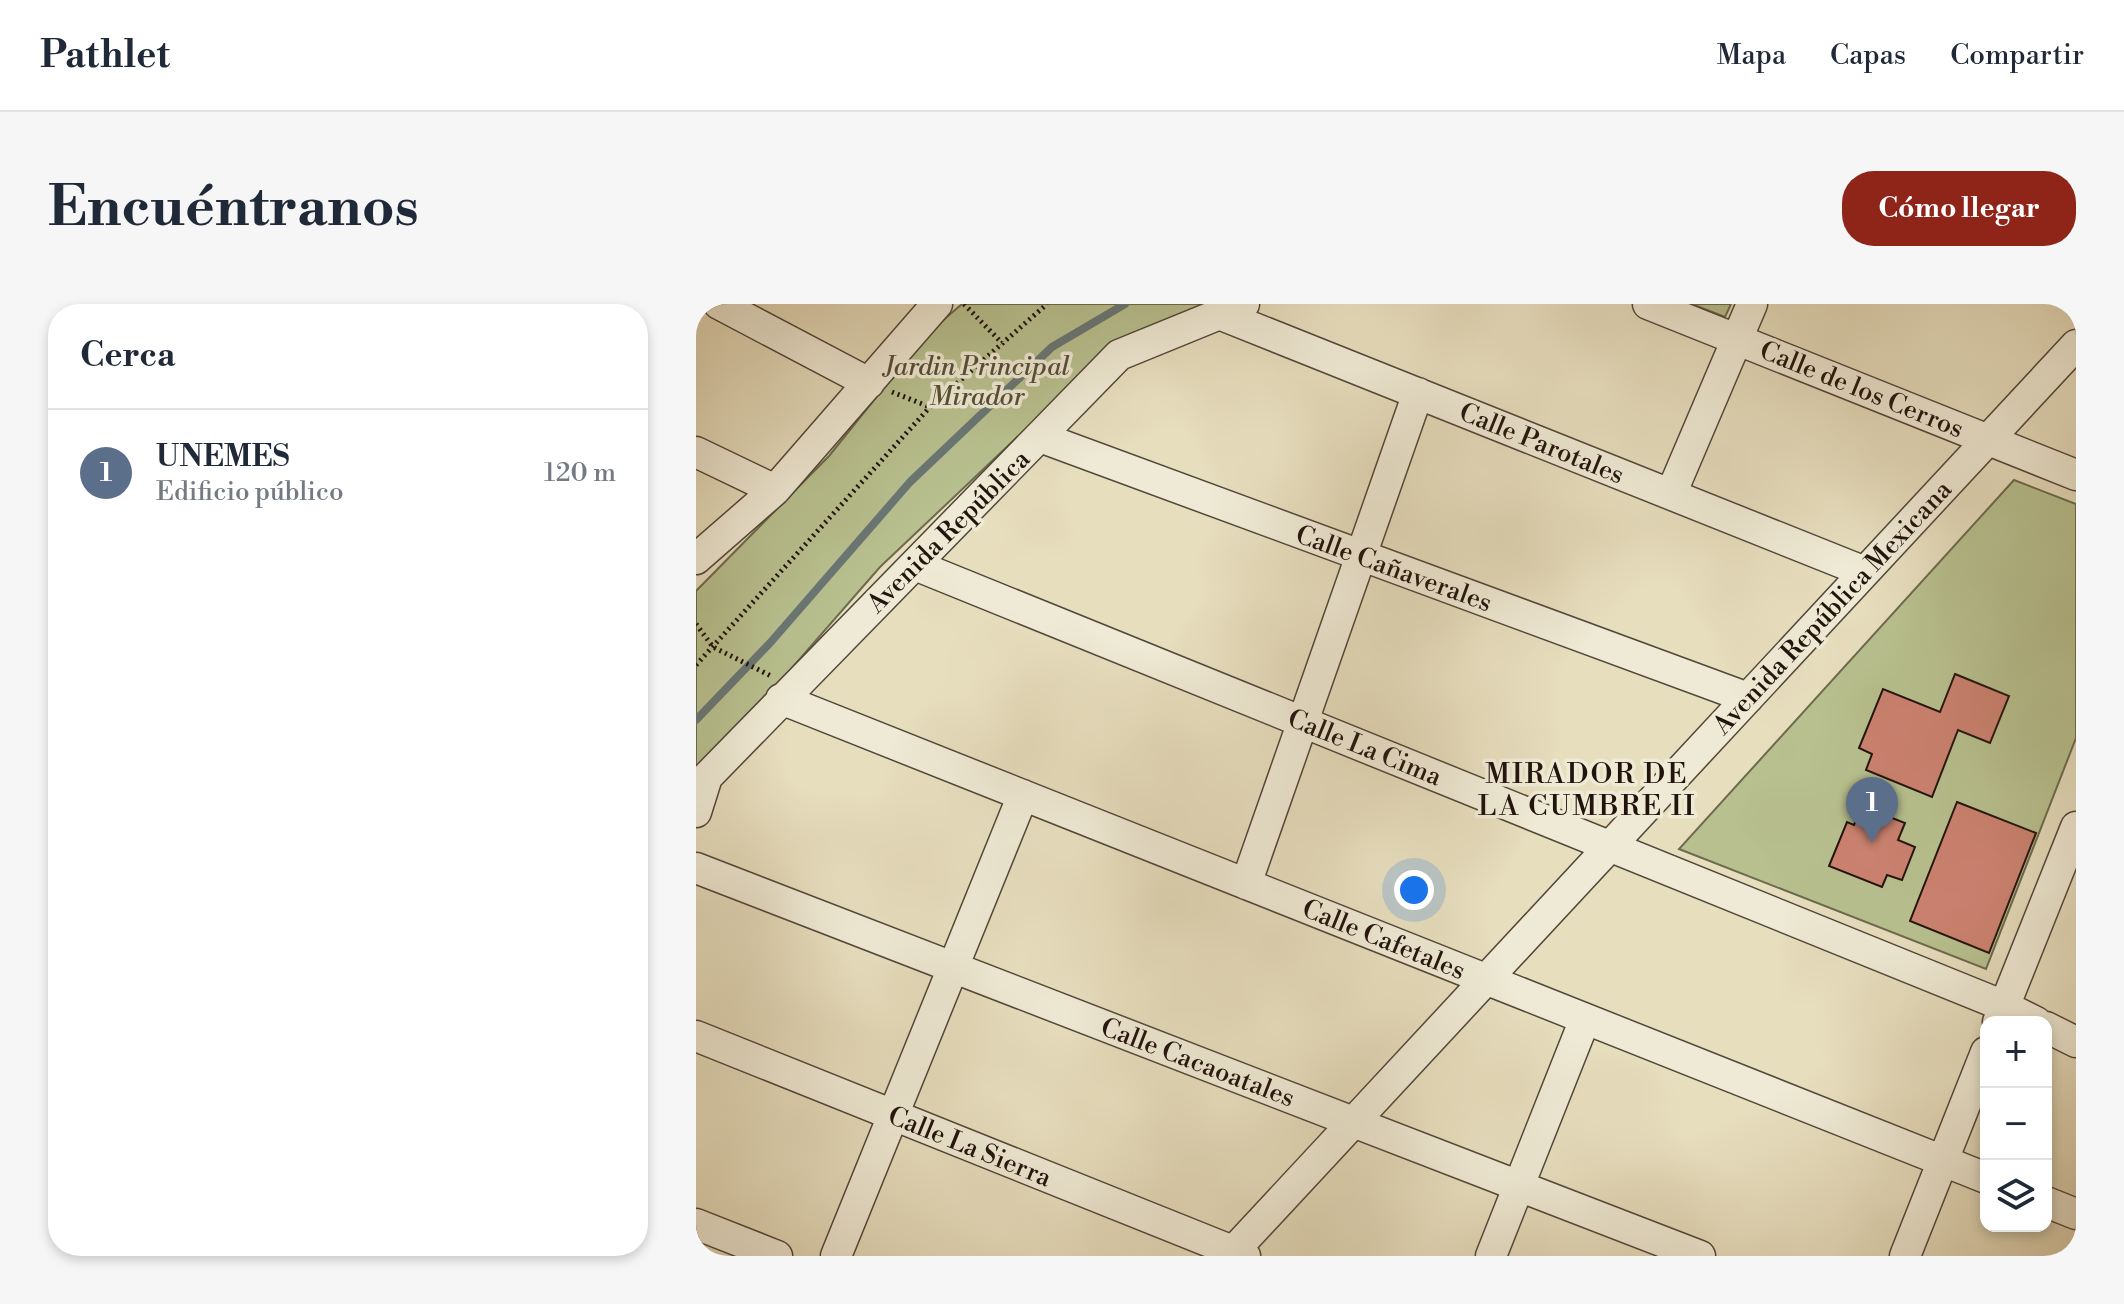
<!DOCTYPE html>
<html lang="es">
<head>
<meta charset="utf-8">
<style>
	:root { --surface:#fff; --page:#f6f6f7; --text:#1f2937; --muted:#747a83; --line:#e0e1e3; --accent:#8f2418 }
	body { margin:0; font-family:"Libre Bodoni",serif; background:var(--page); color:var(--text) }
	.controls { position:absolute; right:24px; bottom:24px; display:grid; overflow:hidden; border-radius:16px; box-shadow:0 4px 12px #0003 }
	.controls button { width:72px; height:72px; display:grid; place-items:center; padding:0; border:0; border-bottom:2px solid var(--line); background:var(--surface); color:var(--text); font:40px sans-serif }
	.you { position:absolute; left:718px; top:586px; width:28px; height:28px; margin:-20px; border:6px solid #fff; border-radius:50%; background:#1a73e8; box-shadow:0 0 0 12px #1a73e833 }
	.badge { display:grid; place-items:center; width:52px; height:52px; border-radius:50%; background:var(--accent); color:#fff; font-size:26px; font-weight:700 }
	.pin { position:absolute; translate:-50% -66px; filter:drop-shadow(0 2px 4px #0008) }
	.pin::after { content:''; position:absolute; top:42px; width:28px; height:24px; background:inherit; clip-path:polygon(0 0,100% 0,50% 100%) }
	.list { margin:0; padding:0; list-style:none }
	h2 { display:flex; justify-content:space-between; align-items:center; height:104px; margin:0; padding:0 32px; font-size:34px }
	h2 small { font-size:26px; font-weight:400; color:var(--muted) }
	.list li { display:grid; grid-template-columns:52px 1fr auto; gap:24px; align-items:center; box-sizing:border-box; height:128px; padding:0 32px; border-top:2px solid var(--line) }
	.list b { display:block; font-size:30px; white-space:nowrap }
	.list p { margin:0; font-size:26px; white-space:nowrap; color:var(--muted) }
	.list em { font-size:26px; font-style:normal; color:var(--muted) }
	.icon { flex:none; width:44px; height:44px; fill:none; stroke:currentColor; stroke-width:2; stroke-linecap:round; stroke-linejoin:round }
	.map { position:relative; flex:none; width:1380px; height:952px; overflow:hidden; border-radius:32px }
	header { display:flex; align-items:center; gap:48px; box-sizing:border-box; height:112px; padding:0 40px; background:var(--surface); border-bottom:2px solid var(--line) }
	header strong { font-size:38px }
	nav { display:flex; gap:44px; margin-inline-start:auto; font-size:28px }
	.intro { display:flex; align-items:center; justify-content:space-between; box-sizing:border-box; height:192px; padding:0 48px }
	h1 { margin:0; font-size:56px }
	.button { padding:20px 36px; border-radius:32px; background:var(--accent); color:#fff; font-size:28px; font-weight:700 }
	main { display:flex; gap:48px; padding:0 48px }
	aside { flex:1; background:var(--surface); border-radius:32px; box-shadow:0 4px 12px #0003 }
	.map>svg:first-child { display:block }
</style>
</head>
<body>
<header>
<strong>Pathlet</strong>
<nav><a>Mapa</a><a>Capas</a><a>Compartir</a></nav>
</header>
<div class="intro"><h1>Encuéntranos</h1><a class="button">Cómo llegar</a></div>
<main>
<aside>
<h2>Cerca<small></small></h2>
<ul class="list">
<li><span class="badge" style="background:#5c6f8a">1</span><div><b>UNEMES</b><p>Edificio público</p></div><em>120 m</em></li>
</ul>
</aside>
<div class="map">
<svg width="1380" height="952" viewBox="0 0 1380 952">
	<rect width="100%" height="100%" fill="#e7debe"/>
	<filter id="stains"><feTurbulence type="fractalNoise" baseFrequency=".0025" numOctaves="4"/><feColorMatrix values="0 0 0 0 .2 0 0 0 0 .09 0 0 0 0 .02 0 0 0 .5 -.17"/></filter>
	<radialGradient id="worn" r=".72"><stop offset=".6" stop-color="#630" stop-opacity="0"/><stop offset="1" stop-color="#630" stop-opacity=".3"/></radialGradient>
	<!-- green -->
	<path fill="#b8c08f" stroke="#6d6a4e" stroke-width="2" d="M266 0H508L406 53 184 263 0 474V287L133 152 231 30Z
		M996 0H1035L1029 13Z
		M1318 176 1380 200V434L1290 665 983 545Z"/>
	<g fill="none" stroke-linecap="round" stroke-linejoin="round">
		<!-- stream -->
		<path stroke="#6a7775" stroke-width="8" d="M0 416 74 339 214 178 356 43 429 0"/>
	</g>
	<!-- building -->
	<path fill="#cc8271" stroke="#22130d" stroke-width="2" d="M1259 370 1313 392 1294 439 1262 426 1236 493 1170 466 1176 450 1163 444 1187 385 1244 408Z
		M1261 498 1340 529 1293 649 1214 617Z
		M1166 502 1209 519 1202 536 1219 543 1206 576 1191 571 1186 583 1133 562 1151 518 1158 521Z"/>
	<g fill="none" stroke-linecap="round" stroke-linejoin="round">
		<!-- street casing -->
		<g stroke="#534639" stroke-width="33">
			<path id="street" d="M23 0 173 79
				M952 0 1380 171
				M523 10 1169 268
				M344 133 1052 394
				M0 148 79 186
				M975 190 1056 0
				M0 255 79 186 241 0
				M219 261 1308 702 1340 718
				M85 395 1290 874
				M0 508 11 473 423 51 548 0
				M0 564 1004 952
				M550 580 722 89
				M1302 718 1380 523
				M1350 723 1380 738
				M0 732 549 952
				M1350 898 1380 910
				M0 920 81 952
				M140 952 327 491
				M533 952 1380 41
				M795 952 889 715
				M1209 952 1290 748"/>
		</g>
		<!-- path -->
		<path stroke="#22130d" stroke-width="5" stroke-dasharray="2 4" stroke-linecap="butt" d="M268 0 306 39
			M196 88 234 103
			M0 320 17 343 75 372
			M0 361 234 103 351 0"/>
		<!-- street -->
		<use href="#street" stroke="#efead5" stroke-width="30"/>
	</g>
	<g text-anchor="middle" stroke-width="7" stroke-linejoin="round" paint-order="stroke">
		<!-- park labels -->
		<g font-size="26" font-style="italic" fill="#56503a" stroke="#efead5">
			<text x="281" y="71">Jardin Principal<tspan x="281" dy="30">Mirador</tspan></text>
		</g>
		<!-- street labels -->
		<g font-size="26" fill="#22130d" stroke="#efead5">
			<text transform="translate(1166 85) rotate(22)" y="9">Calle de los Cerros</text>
			<text transform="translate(846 139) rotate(22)" y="9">Calle Parotales</text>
			<text transform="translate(252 227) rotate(-45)" y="9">Avenida República</text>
			<text transform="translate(698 264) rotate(20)" y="9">Calle Cañaverales</text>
			<text transform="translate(1136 303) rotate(-47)" y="9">Avenida República Mexicana</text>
			<text transform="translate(669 443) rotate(22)" y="9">Calle La Cima</text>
			<text transform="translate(688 635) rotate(22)" y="9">Calle Cafetales</text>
			<text transform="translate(502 758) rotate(21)" y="9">Calle Cacaoatales</text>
			<text transform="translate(274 842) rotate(22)" y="9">Calle La Sierra</text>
		</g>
		<!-- neighbourhood labels -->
		<g font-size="28" letter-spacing="2" fill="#22130d" stroke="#efead5">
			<text x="891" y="479">MIRADOR DE<tspan x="891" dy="32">LA CUMBRE II</tspan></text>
		</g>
	</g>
	<rect width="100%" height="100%" filter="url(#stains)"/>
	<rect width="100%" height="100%" fill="url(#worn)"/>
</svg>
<div class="controls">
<button>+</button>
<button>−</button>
<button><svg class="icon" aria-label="layers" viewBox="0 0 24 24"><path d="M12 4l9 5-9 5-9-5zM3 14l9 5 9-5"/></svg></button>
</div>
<div class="you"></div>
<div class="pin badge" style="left:1176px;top:539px;background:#5c6f8a">1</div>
</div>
</main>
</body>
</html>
